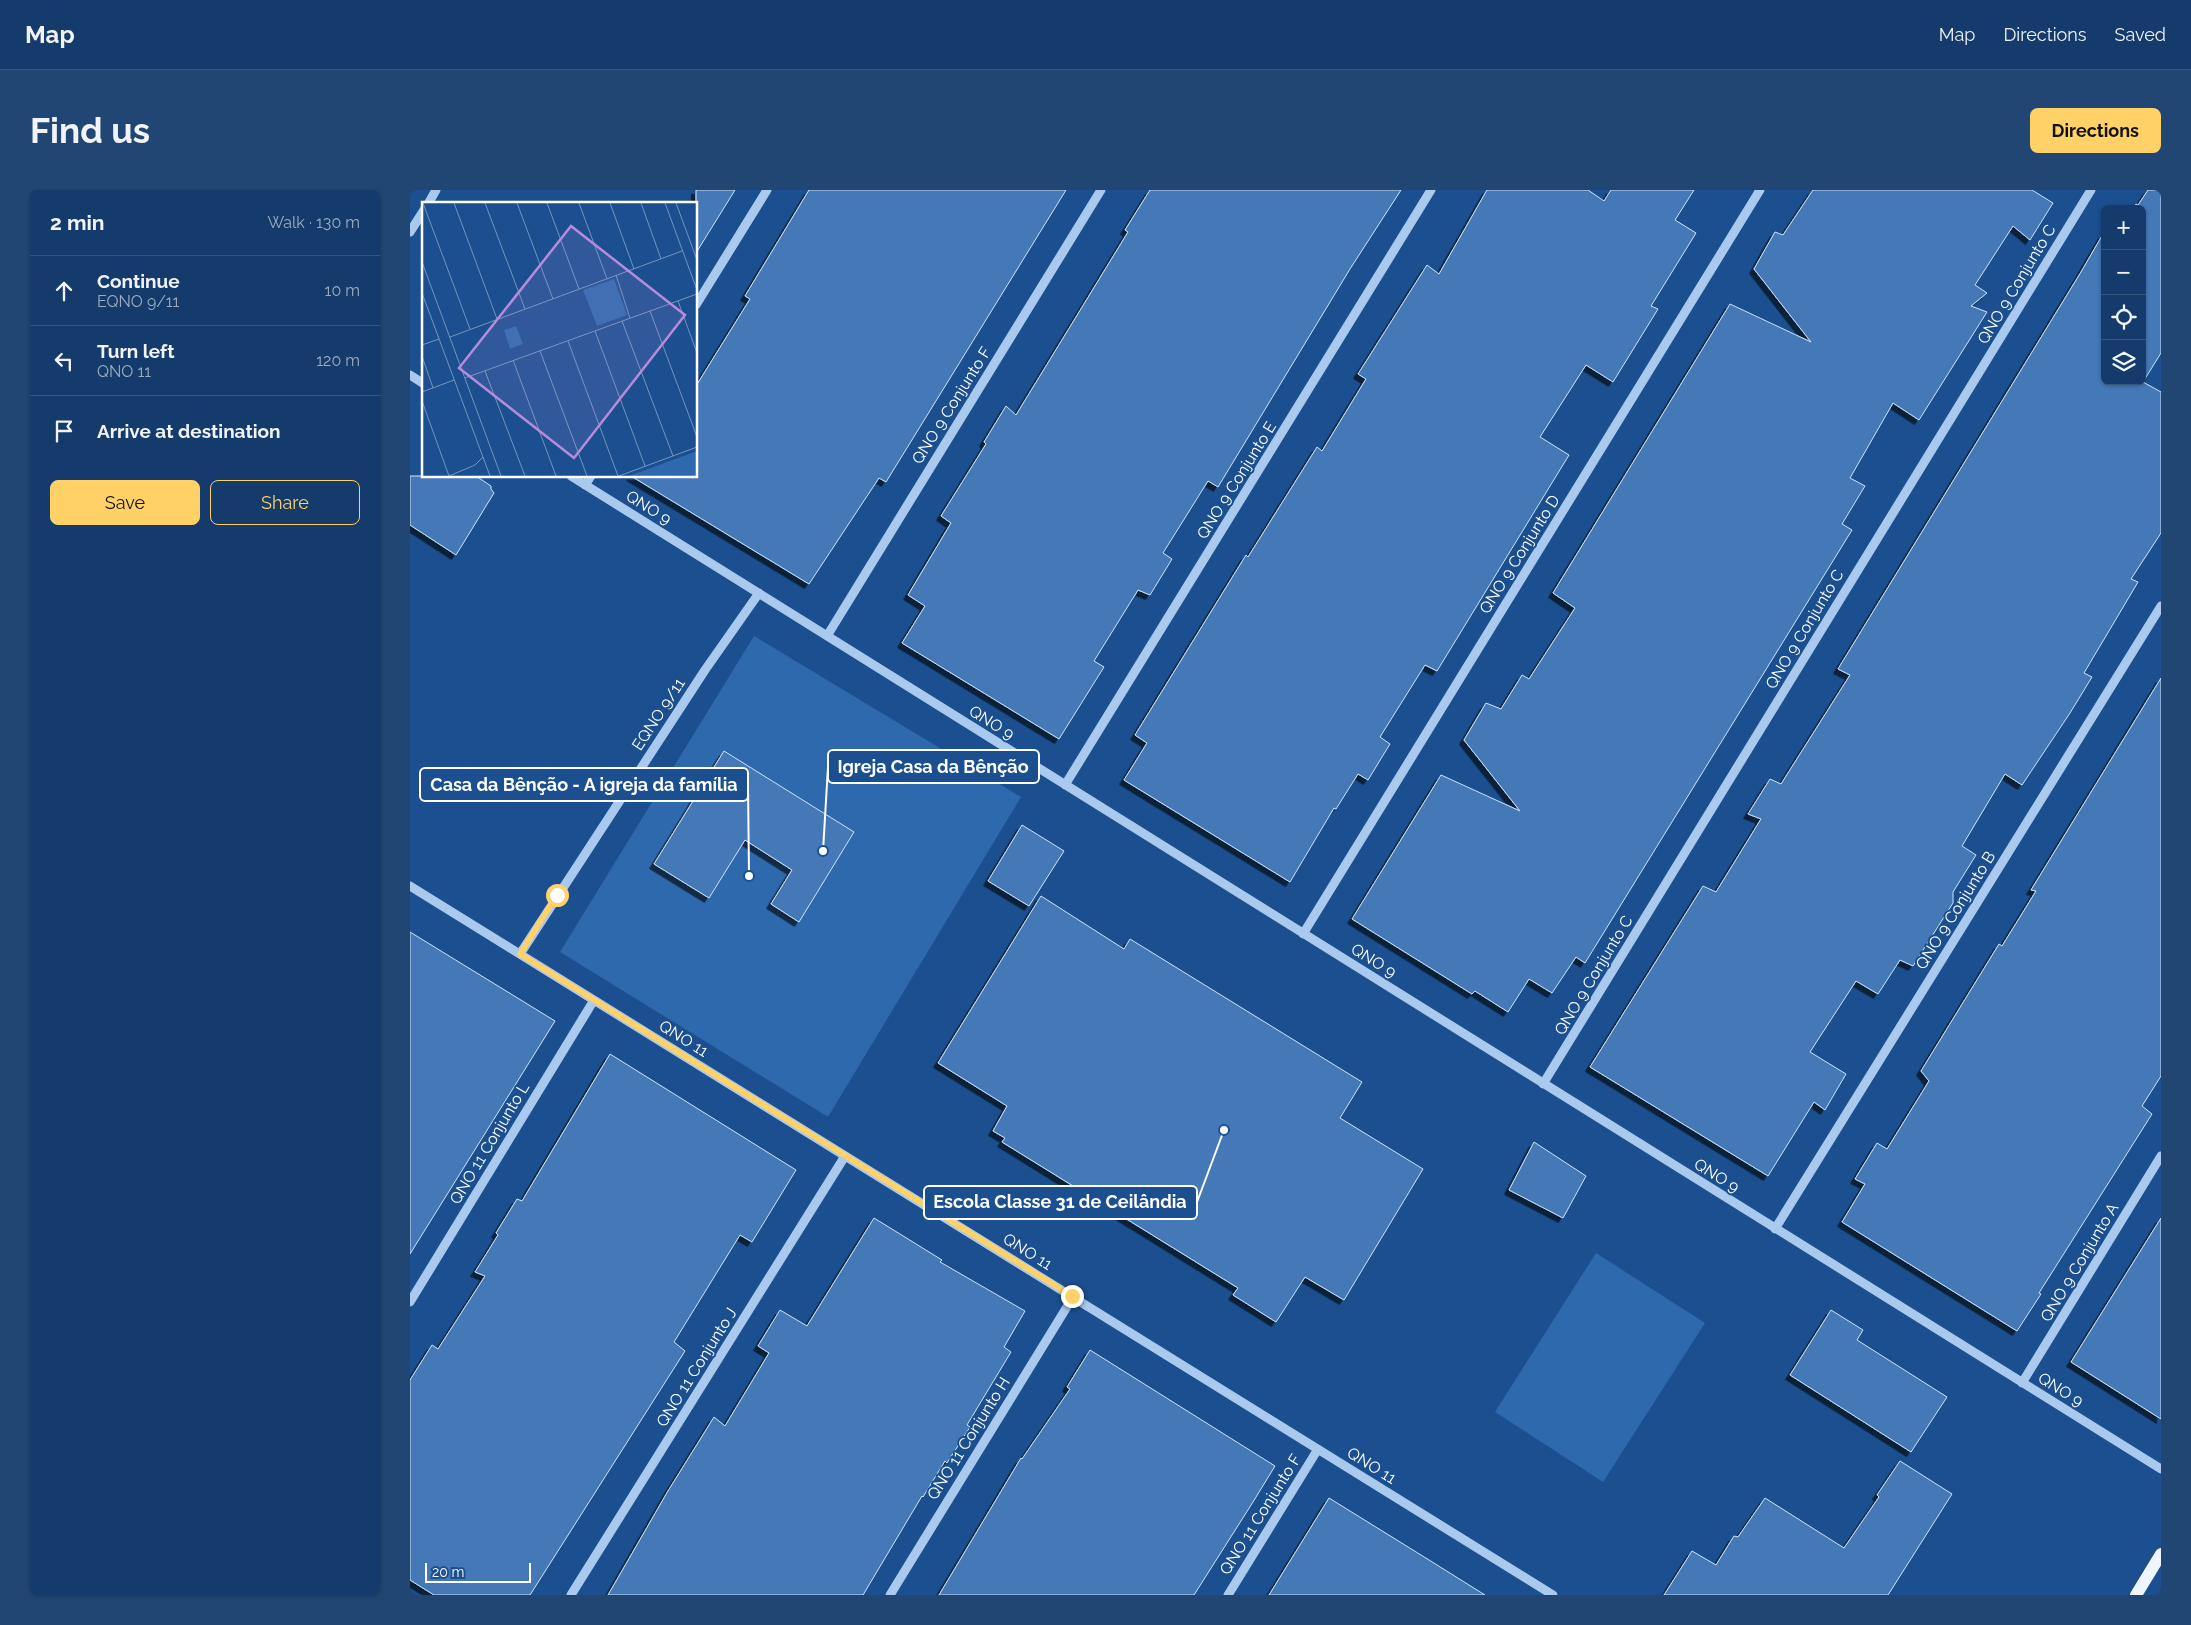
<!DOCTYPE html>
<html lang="en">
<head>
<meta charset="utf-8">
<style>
	:root { --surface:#143b6b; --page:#214673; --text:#f1f3f6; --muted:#9dadc1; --line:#33557e; --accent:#ffd166 }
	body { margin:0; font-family:Raleway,sans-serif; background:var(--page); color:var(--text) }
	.controls { position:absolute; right:15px; top:15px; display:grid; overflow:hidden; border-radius:8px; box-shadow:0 1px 4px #0004 }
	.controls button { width:45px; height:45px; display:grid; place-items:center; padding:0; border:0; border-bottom:1px solid var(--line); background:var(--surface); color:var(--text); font:25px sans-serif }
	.scale { position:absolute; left:15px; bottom:12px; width:106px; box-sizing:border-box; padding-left:5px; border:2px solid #fff; border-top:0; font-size:14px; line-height:18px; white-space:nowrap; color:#fff; -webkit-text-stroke:4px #1b4f8f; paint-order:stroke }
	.stop { position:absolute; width:15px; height:15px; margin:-11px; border:4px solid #ffd166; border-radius:50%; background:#fff }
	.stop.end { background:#ffd166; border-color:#fff; box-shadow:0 1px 5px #0008 }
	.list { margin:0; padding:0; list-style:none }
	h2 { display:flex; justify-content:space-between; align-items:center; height:65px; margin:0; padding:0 20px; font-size:21px }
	h2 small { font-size:16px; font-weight:400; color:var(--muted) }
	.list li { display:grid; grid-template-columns:32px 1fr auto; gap:15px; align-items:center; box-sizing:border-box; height:70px; padding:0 20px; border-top:1px solid var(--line) }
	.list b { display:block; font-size:19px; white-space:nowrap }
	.list p { margin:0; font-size:16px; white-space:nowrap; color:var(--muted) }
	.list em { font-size:16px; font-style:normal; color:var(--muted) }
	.actions { display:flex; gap:10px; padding:15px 20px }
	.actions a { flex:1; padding:11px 0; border:1px solid var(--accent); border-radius:8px; text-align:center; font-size:18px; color:var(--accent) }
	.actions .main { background:var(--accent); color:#111 }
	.icon { flex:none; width:28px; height:28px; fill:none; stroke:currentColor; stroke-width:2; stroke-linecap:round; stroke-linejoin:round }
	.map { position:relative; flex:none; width:1751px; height:1405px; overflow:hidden; border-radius:8px }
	header { display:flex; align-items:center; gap:30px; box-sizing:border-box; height:70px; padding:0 25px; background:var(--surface); border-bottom:1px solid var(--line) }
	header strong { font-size:24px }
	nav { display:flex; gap:28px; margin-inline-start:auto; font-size:18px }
	.intro { display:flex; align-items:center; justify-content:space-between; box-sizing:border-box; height:120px; padding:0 30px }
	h1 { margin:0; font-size:35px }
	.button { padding:12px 22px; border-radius:8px; background:var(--accent); color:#111; font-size:18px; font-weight:700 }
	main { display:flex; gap:30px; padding:0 30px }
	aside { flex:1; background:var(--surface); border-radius:8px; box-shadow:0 1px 4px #0004 }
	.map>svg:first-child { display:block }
</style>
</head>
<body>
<header>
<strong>Map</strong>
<nav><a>Map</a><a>Directions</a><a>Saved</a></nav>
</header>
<div class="intro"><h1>Find us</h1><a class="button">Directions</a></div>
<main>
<aside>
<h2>2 min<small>Walk · 130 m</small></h2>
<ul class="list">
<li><svg class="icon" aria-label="ahead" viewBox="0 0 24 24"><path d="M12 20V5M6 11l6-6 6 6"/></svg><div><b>Continue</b><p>EQNO 9/11</p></div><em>10 m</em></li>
<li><svg class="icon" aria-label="left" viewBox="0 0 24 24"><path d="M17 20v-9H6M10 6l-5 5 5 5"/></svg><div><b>Turn left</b><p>QNO 11</p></div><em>120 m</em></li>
<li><svg class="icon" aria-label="arrive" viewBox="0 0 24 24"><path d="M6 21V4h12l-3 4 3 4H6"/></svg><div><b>Arrive at destination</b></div></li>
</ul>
<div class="actions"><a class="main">Save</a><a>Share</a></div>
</aside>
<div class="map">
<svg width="1751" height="1405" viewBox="0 0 1751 1405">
	<defs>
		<filter id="shadow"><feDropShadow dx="-4.5" dy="4.5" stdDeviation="0" flood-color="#0009"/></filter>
	</defs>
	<rect width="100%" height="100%" fill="#1b4f8f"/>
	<!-- green -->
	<path fill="#2e69ad" d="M344 446 611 607 418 927 150 762Z
		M1186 1063 1295 1133 1193 1292 1085 1222Z"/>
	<!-- building -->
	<path fill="#4478b7" stroke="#cfe3fa" filter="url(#shadow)" d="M286 0H325L286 63Z
		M399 0H656L476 292 469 288 399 394 221 286H286V196L340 109 335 106Z
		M740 0H991L940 79 808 297 798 291 753 363 762 369 740 405 728 400 684 471 694 477 649 549 492 453 515 416 498 405 541 333 531 326 576 254 574 252 596 216 606 225 718 42 715 40Z
		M1077 0H1178L1194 11 1201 0H1284L1265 30 1286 43 1241 116 1248 119 1203 192 1176 175 1130 247 1159 265 1027 481 1015 475 970 547 980 554 958 590 948 584 926 619 924 618 880 692 714 590 737 553 725 545 836 365 838 367 907 257 912 261 956 189 948 184 1017 75 1029 84Z
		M1403 0H1622L1643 13 1620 50 1603 36 1565 95 1577 103 1561 116 1577 122 1509 230 1483 213 1440 288 1455 296 1432 334 1442 340 1175 773 1166 767 1142 803 1119 789 1098 822 1065 801 1062 804 942 729 1031 585 1110 621 1054 550 1076 513 1091 519 1112 485 1119 489 1165 418 1143 403 1320 114 1401 152 1344 79 1365 42 1373 45Z
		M1738 0H1751V163L1733 192 1751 202V343L1721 389 1728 392 1674 483 1682 487 1660 523 1612 595 1595 584 1552 656 1566 665 1543 702V713L1503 776 1490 770 1468 804 1446 791 1400 862 1436 884 1415 920 1404 912 1358 986 1180 877 1293 696 1306 702 1351 629 1338 624 1360 589 1371 594 1440 485 1428 479 1671 82 1693 44 1695 45V191H1732V19H1723L1726 14 1728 15Z
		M0 286H66L81 296V299L84 303 46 365 0 335Z
		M1751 488V886L1732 916 1742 924 1629 1103 1631 1104 1607 1141 1432 1032 1455 994 1445 989 1467 953 1477 959 1519 891 1511 881 1589 754 1592 756 1626 701 1621 700Z
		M314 561 444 642 389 732 361 714 382 680 335 650 299 708 244 674Z
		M612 635 654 661 619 716 578 691Z
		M631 706 714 759 720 749 952 892 930 928 1013 979 934 1110 895 1087 866 1132 823 1105 828 1098 592 952 595 948 583 941 597 916 528 873Z
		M0 742 145 831 0 1064Z
		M200 864 386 980 342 1052 330 1045 264 1152 275 1161 120 1405H24L0 1390V1190L22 1155 28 1159 75 1086 65 1082 88 1045 86 1043 107 1009 112 1011Z
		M1124 952 1176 986 1153 1028 1099 1000Z
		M464 1028 532 1070 530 1072 615 1121 594 1157 601 1162 557 1235 560 1237 537 1273 535 1271 513 1307 512 1306 453 1405H198L258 1301 304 1227 315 1236 359 1163 348 1156 370 1120 397 1136Z
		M1751 1028V1229L1661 1172Z
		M1421 1120 1453 1140 1447 1150 1537 1207 1501 1262 1380 1185Z
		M680 1160 865 1276 843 1312 784 1405H529L611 1268 612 1269 660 1199 657 1197Z
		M1490 1271 1542 1304 1478 1405H1254L1282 1361 1306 1375 1324 1346 1328 1347 1355 1308 1434 1358 1469 1307 1467 1305Z
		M919 1308 1011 1365 1075 1405H859Z"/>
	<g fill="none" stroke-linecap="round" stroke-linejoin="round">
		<!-- minor -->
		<path stroke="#a9c9ee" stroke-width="9" d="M18 14 26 0
			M0 42 14 20
			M286 115 357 0
			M0 185 14 194
			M161 286 1751 1279
			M175 295 181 286
			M417 446 691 0
			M655 595 1021 0
			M0 696 1143 1405
			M893 744 1350 0
			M110 764 295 480 349 403
			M1133 894 1681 0
			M1365 1039 1751 416
			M0 1112 184 810
			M1612 1193 1751 966
			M161 1405 435 966
			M480 1405 663 1107
			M818 1405 908 1259"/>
		<!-- major -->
		<path stroke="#f0f6ff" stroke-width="12" d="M1726 1405 1751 1364"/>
	</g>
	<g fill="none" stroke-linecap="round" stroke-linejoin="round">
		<!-- route -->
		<path stroke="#ffd166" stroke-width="6" d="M147 705 110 764 662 1106"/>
	</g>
	<g text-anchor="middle" stroke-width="4" stroke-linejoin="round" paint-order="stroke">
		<!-- street labels -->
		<g font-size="16" fill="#fff" stroke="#1b4f8f">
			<text transform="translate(1606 94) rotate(-59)" y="6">QNO 9 Conjunto C</text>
			<text transform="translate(541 215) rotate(-58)" y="6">QNO 9 Conjunto F</text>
			<text transform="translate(826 290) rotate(-58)" y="6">QNO 9 Conjunto E</text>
			<text transform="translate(239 317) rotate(32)" y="6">QNO 9</text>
			<text transform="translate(1109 364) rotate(-58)" y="6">QNO 9 Conjunto D</text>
			<text transform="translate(1394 439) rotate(-59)" y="6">QNO 9 Conjunto C</text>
			<text transform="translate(248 524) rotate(-57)" y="6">EQNO 9/11</text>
			<text transform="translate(582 532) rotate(32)" y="6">QNO 9</text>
			<text transform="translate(1545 720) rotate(-58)" y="6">QNO 9 Conjunto B</text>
			<text transform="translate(964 770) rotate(32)" y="6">QNO 9</text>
			<text transform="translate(1183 785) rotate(-59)" y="6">QNO 9 Conjunto C</text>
			<text transform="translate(274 848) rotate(32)" y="6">QNO 11</text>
			<text transform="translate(79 953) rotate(-59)" y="6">QNO 11 Conjunto L</text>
			<text transform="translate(1307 985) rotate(32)" y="6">QNO 9</text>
			<text transform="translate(618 1061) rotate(32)" y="6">QNO 11</text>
			<text transform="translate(1669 1072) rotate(-59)" y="6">QNO 9 Conjunto A</text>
			<text transform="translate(286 1177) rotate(-58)" y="6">QNO 11 Conjunto J</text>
			<text transform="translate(1651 1199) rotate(32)" y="6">QNO 9</text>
			<text transform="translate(558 1248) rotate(-58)" y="6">QNO 11 Conjunto H</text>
			<text transform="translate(962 1275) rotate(32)" y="6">QNO 11</text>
			<text transform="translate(850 1324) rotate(-58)" y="6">QNO 11 Conjunto F</text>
		</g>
	</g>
	<!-- overview -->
	<g transform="translate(12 12)">
		<rect width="275" height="275" fill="#1b4f8f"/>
		<path d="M192 77 205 113 175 124 161 88ZM94 124 101 142 88 147 82 128ZM275 249V274H207Z" fill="#2e69ad"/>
		<path fill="none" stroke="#7695bc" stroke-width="1" d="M1 1 48 127M32 1 75 117M63 1 103 107M95 1 131 97M125 1 157 87M157 1 185 77M188 1 212 67M219 1 239 57M243 1 275 88M254 1 275 58M0 60 79 274M194 73 208 116M0 91 68 274M256 99 275 151M228 109 275 235M200 119 251 254M173 129 223 264M28 135 260 49M146 139 196 274M0 143 17 137M118 149 165 274M0 154 11 186M91 158 134 274M63 169 103 274M43 176 275 92M0 190 32 178M0 199 27 274 53 263 61 255M197 274 275 245"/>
		<path fill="#b68bdc" fill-opacity="0.15" stroke="#b68bdc" stroke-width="2.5" d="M149 24 263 113 152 256 37 166Z"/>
		<rect width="275" height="275" fill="none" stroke="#fff" stroke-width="2.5"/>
	</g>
	<!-- callouts -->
	<path fill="none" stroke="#fff" stroke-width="2" d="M413 661L418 577M339 686L338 595M814 940L787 1012"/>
	<g fill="#fff" stroke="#1b4f8f" stroke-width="2">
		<circle cx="413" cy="661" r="5"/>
		<circle cx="339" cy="686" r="5"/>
		<circle cx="814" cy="940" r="5"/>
	</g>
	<g fill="#1b4f8f" stroke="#fff" stroke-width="2">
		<rect x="418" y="560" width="211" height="33" rx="5"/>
		<rect x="10" y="578" width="328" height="33" rx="5"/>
		<rect x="514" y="996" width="273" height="33" rx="5"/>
	</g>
	<g font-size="18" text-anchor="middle" font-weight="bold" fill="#fff">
		<text x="523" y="583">Igreja Casa da Bênção</text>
		<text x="174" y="601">Casa da Bênção - A igreja da família</text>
		<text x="650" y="1018">Escola Classe 31 de Ceilândia</text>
	</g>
</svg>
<div class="controls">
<button>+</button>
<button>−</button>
<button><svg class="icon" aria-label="locate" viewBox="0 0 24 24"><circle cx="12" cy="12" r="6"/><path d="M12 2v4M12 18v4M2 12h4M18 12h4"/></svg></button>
<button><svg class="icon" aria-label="layers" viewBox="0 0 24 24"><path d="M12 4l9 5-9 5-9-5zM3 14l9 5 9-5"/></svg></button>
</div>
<div class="scale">20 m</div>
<div class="stop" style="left:147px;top:705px"></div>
<div class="stop end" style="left:662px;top:1106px"></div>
</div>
</main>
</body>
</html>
